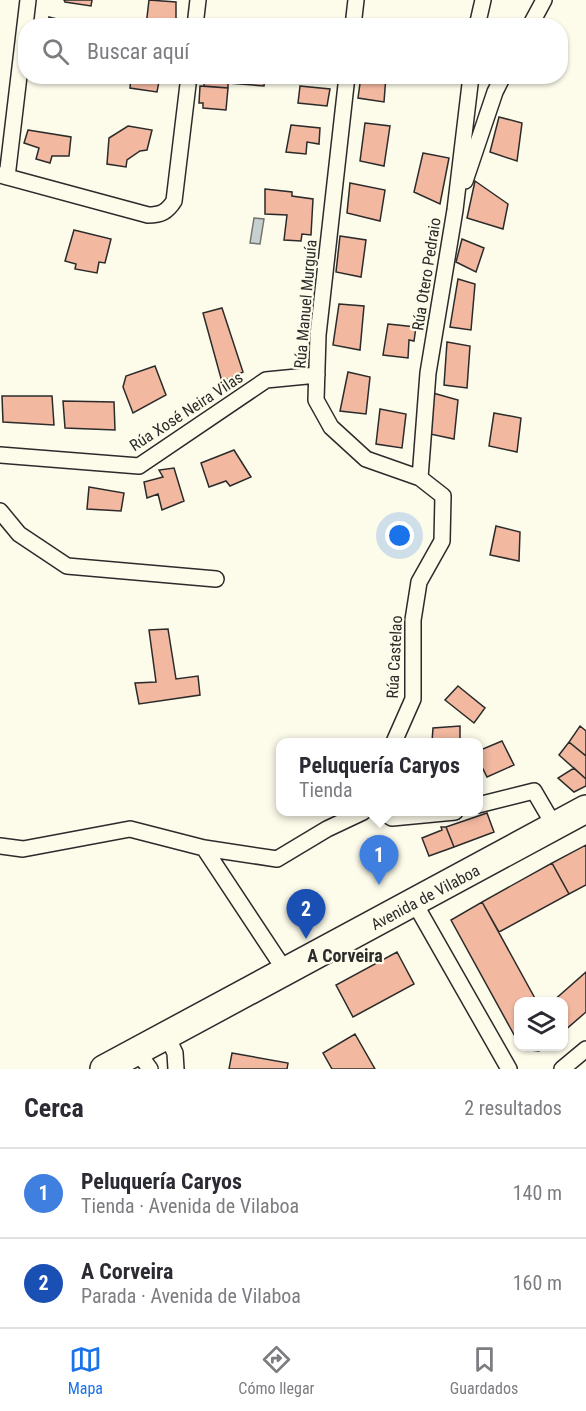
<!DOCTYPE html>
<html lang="es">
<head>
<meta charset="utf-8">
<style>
	:root { --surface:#fff; --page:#f2f2f3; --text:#2b2b33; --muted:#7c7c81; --line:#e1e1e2; --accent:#1a73e8 }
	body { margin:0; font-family:"Roboto Condensed",sans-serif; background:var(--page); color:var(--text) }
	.controls { position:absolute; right:18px; bottom:18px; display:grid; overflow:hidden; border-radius:12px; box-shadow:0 2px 4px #0004 }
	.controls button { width:54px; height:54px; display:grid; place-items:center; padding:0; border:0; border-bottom:2px solid var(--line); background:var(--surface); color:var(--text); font:30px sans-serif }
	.you { position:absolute; left:400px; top:536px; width:21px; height:21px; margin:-15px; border:4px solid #fff; border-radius:50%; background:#1a73e8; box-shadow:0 0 0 9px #1a73e833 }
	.badge { display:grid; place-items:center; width:39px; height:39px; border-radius:50%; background:var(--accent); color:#fff; font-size:20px; font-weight:700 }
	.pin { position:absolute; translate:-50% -50px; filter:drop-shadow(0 2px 3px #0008) }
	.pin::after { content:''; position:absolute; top:32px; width:21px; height:18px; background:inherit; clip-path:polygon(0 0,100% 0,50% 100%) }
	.popup { position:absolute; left:276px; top:738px; width:207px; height:78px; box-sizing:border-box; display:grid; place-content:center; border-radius:12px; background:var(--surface); filter:drop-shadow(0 2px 4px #0005); font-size:20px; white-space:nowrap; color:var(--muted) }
	.popup b { font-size:22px; color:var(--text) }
	.popup::after { content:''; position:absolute; left:50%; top:100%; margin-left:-12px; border:12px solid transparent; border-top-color:var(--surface) }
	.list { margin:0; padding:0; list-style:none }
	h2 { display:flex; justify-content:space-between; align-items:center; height:78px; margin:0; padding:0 24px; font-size:26px }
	h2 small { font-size:20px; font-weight:400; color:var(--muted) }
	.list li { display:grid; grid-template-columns:39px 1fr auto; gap:18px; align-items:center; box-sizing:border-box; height:90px; padding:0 24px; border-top:2px solid var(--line) }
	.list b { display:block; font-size:22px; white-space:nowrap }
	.list p { margin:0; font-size:20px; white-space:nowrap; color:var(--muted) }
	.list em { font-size:20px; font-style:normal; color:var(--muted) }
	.icon { flex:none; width:33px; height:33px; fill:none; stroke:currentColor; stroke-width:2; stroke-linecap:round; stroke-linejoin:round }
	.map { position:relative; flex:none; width:586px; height:1069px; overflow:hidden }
	.search { position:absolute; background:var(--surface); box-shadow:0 2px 4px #0004; left:18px; right:18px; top:18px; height:66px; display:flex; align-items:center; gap:15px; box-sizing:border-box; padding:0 21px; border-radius:24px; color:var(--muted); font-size:22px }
	.sheet { height:258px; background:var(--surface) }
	nav { display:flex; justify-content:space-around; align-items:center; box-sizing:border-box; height:84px; border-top:2px solid var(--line); background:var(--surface); font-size:16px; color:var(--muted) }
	nav a { display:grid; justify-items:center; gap:3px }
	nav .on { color:var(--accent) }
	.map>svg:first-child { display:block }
</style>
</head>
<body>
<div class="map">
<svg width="586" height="1069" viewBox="0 0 586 1069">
	<rect width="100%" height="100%" fill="#fdfbea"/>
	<!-- water -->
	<path fill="#c7d0d0" stroke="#74746e" stroke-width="1.5" d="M254 218 264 219 260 244 250 243Z"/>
	<!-- building -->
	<path fill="#f2b8a0" stroke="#2b2b2b" stroke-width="1.5" d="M64 0H92L91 6 65 2Z
		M149 0 176 2V26H146Z
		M49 17 74 23V26H47Z
		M367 20 389 25V26H366Z
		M131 76H160L157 92 130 88Z
		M204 76H265L264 86 228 83V88L204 86Z
		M361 76H386L384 102 358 98Z
		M200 86 228 88 226 110 203 108V103H199Z
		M300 86 330 89 327 106 298 103Z
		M499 117 522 123 517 161 490 152Z
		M365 123 390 126 384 166 360 161Z
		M291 125 320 128 319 144 307 142 306 154 286 152Z
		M128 126 152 130 147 150 140 151 127 160 126 167 107 164 109 138Z
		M28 130 71 137 69 156H52L50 163 36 159 39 148 24 143Z
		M423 153 449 158 440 204 414 192Z
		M475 181 508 204 503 229 467 218Z
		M350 183 385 190 380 221 347 213Z
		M265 189 292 192V196L313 199 311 235 302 234 301 241 284 240 287 215 265 214Z
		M74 230 111 239 105 263 99 262 97 273 75 269 76 264 65 261Z
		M340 236 366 240 361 277 336 272Z
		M462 239 484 248 476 272 456 262Z
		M458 279 475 284 471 330 450 327Z
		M339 304 364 306 360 350 333 345Z
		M222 308 243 372 222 382 203 313Z
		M388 324 416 327 414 341 409 340 408 358 383 355Z
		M447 342 470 346 467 388 444 385Z
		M155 366 166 395 133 413 123 387 126 376Z
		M348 372 370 377 366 414 340 411Z
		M433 393 458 400 454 439 430 434Z
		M2 396H52L54 425 3 422Z
		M63 401 114 402 115 430 65 428Z
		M380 409 406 414 402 448 376 444Z
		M494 413 521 418 517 452 489 446Z
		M234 450 251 477 230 486 226 481 209 487 201 463Z
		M174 468 184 501 162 510 158 494 147 498 144 482 163 477 159 470Z
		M89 487 124 493 121 511 87 509Z
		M496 526 520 532 519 561 490 555Z
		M168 629 176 679 198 676 200 695 139 704 135 683 156 682 149 630Z
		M458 686 485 708 474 723 445 700Z
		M460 726V742H432L433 728Z
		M580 726 586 731V756L569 742Z
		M502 741 514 765 487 777 478 759V751Z
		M569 742 586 756V779L559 755Z
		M574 768 586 779V786L574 792 558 778Z
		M487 813 494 832 454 847 446 827Z
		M441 827H446L454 847 429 856 422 838 442 830Z
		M586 845V885L569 894 552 863Z
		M552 863 569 894 499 932 482 902Z
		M482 902 537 1002H518V1042L451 920Z
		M397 952 414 984 353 1017 336 985Z
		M586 972V1012L564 1031V1002H552Z
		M355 1034 375 1069H332L323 1053Z
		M521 1046H544L539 1051 522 1049Z
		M232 1053 288 1063 287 1069H229Z"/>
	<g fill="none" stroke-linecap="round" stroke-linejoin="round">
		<!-- street casing -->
		<g stroke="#2b2b2b" stroke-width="18">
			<path id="street" d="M195 26 198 0
				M353 26 356 0
				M477 26 483 0
				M530 26 544 0
				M347 76 318 335 316 400 331 427 366 459 420 478 443 496 442 541 419 582 413 620V699L394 742
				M0 175 148 215C161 215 167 212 174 201L189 76
				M7 177 28 0
				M465 181 495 92 503 76
				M0 455 139 466 266 380 317 375
				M420 478 428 373 455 210 471 76
				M0 511 19 534 67 566 216 579
				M478 805 534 791 555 827
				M382 812 392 818 455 812
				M0 846 23 849 130 829 204 848 277 859 327 829 363 812
				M204 848 286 972
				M414 902 509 1069
				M166 1034 175 1053 176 1069
				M137 1051 150 1069
				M562 1069 586 1049"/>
		</g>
		<!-- highway casing -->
		<g stroke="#2b2b2b" stroke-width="30">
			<path id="highway" d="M104 1069 586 809"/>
		</g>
		<!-- street -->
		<use href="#street" stroke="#fdfbea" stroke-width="15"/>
		<!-- highway -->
		<use href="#highway" stroke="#fdfbea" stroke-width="27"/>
	</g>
	<g text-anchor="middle" stroke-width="4.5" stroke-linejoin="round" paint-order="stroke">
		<!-- street labels -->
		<g font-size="16" fill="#2b2b2b" stroke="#fdfbea">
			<text transform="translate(426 274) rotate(-81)" y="6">Rúa Otero Pedraio</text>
			<text transform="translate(305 304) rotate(-85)" y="6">Rúa Manuel Murguía</text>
			<text transform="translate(186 411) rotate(-33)" y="6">Rúa Xosé Neira Vilas</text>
			<text transform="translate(394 657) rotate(-87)" y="6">Rúa Castelao</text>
			<text transform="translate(425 897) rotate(-28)" y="6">Avenida de Vilaboa</text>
		</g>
		<!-- neighbourhood labels -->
		<g font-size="18" font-weight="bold" fill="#2b2b2b" stroke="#fdfbea">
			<text x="345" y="962">A Corveira</text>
		</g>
	</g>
</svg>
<div class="controls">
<button><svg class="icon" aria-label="layers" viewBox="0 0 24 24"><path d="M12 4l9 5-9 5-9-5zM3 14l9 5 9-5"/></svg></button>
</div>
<div class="you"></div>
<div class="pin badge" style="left:379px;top:885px;background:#3f7fe0">1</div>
<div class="popup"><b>Peluquería Caryos</b>Tienda</div>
<div class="pin badge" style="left:306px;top:939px;background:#1a4fb4">2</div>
<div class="search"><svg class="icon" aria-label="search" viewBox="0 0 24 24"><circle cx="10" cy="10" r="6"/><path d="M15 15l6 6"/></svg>Buscar aquí</div>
</div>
<section class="sheet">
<h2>Cerca<small>2 resultados</small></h2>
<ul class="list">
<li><span class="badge" style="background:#3f7fe0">1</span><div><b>Peluquería Caryos</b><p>Tienda · Avenida de Vilaboa</p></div><em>140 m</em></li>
<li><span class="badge" style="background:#1a4fb4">2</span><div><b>A Corveira</b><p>Parada · Avenida de Vilaboa</p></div><em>160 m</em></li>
</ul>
</section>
<nav>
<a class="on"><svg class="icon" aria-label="map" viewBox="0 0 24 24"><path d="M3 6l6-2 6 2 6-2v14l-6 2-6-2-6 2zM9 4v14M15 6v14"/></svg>Mapa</a>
<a><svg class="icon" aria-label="directions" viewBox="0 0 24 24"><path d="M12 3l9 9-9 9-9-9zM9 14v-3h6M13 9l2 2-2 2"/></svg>Cómo llegar</a>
<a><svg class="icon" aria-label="saved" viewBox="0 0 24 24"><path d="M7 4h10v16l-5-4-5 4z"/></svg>Guardados</a>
</nav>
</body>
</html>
